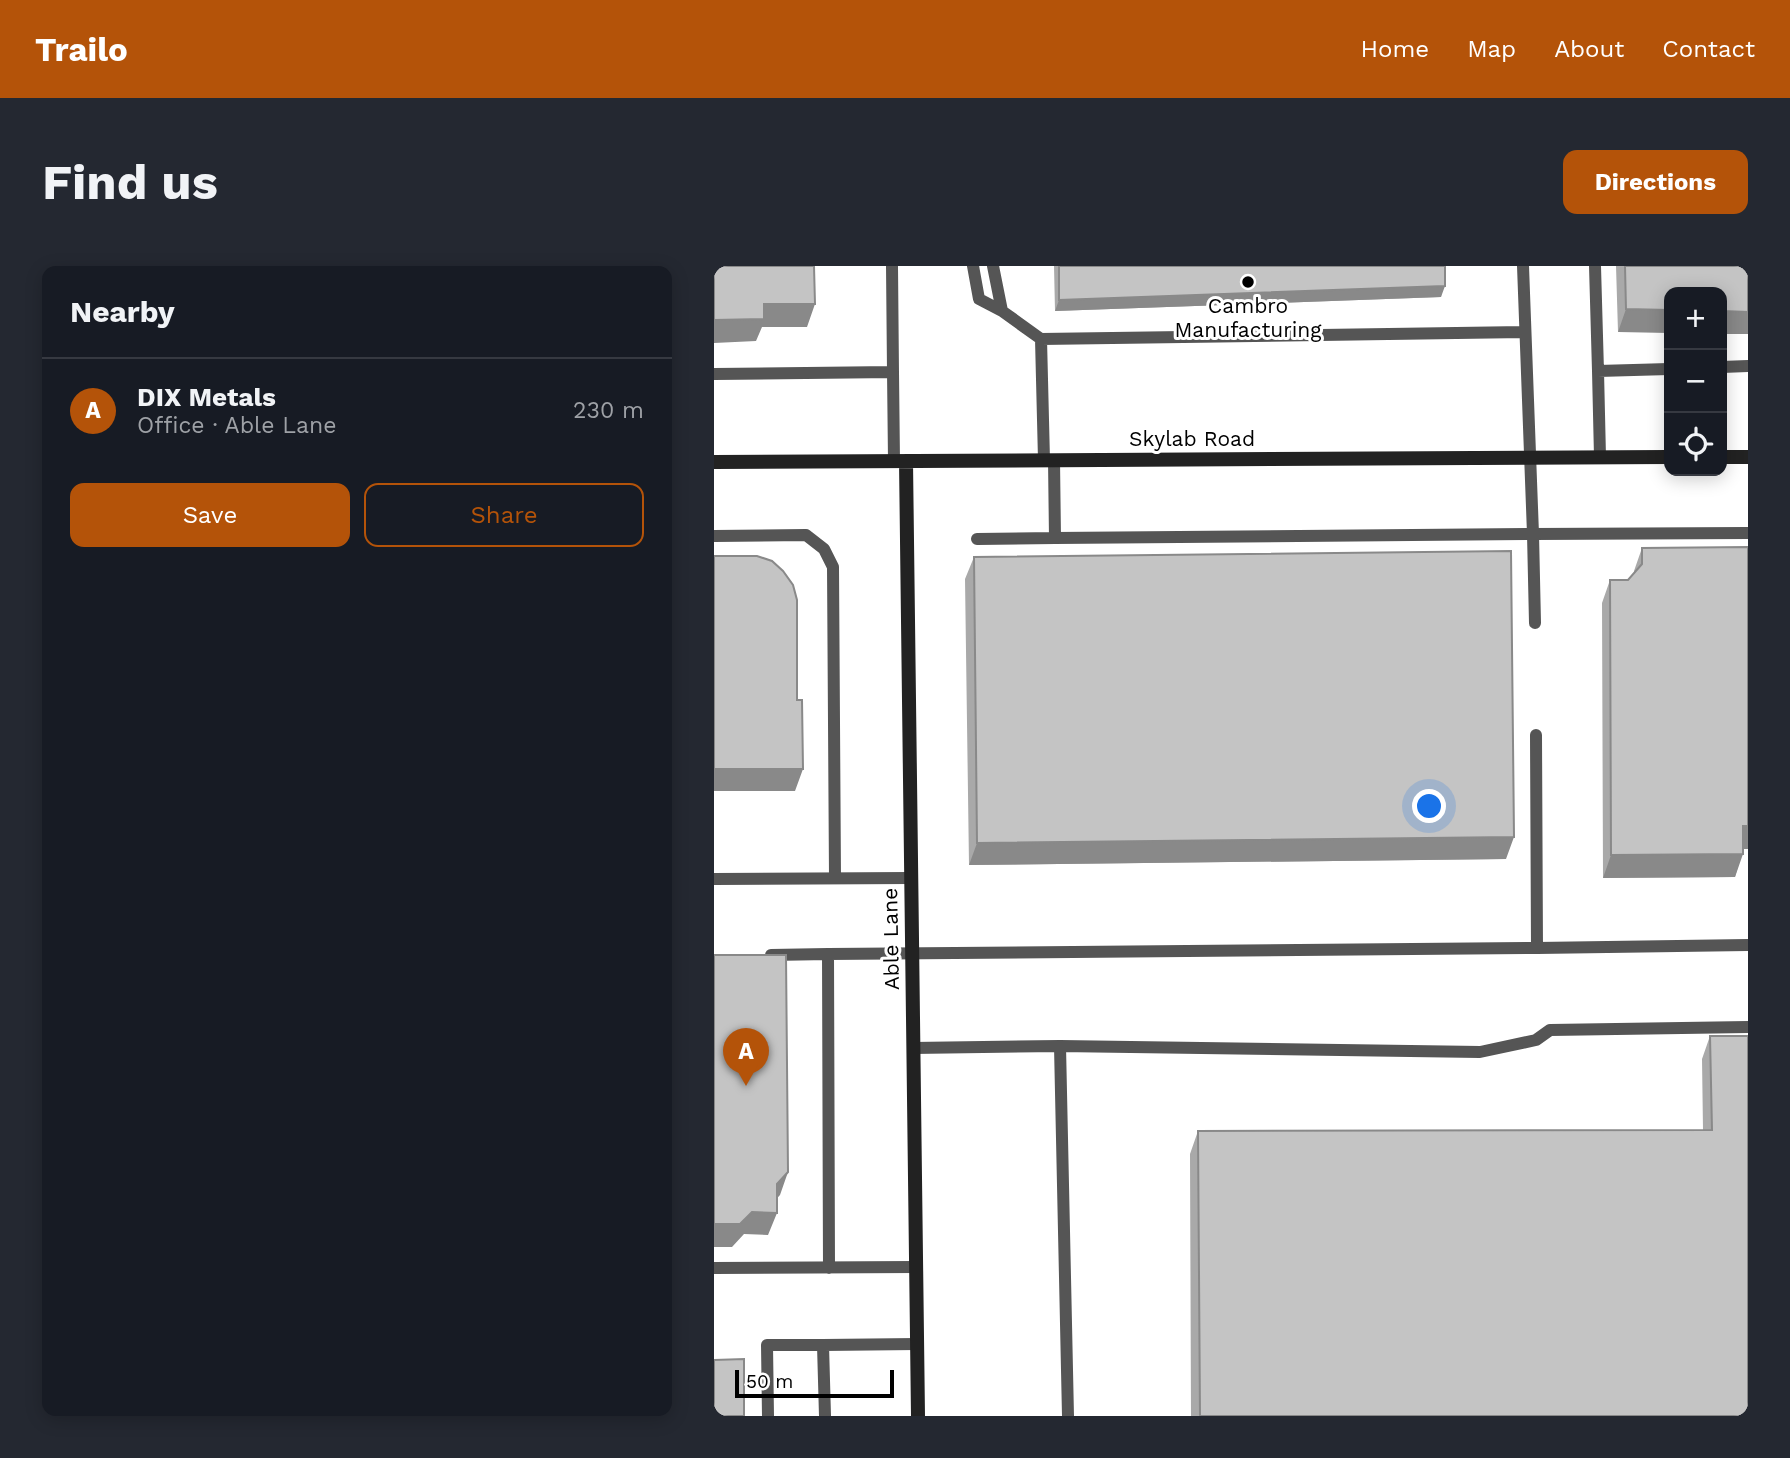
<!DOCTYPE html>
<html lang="en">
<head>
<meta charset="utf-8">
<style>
	:root { --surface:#171b24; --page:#242831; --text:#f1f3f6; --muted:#9ea1a6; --line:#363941; --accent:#b45309 }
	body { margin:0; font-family:"Work Sans",sans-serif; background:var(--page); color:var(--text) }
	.controls { position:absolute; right:21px; top:21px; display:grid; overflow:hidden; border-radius:14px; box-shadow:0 4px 18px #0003 }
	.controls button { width:63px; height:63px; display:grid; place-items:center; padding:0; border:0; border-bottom:2px solid var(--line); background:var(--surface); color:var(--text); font:35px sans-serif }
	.scale { position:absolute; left:21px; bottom:18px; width:159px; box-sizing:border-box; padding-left:7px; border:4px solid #000; border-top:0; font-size:19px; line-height:24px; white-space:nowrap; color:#000; -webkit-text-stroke:5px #fff; paint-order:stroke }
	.you { position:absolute; left:716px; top:541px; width:24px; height:24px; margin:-18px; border:5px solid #fff; border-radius:50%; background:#1a73e8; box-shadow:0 0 0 10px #1a73e833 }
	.badge { display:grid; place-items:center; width:46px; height:46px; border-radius:50%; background:var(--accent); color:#fff; font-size:23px; font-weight:700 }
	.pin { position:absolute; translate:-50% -58px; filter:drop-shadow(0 2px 4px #0008) }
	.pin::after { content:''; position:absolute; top:37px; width:24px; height:21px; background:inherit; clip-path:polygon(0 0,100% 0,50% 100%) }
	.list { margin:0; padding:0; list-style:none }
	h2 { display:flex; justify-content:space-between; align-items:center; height:91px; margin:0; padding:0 28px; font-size:30px }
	h2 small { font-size:23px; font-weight:400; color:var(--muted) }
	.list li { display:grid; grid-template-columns:46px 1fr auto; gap:21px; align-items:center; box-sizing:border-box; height:105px; padding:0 28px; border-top:2px solid var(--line) }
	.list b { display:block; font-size:26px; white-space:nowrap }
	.list p { margin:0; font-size:23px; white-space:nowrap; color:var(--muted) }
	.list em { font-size:23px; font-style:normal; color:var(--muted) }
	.actions { display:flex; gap:14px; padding:21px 28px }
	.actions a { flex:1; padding:16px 0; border:2px solid var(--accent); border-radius:14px; text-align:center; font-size:24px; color:var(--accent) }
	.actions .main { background:var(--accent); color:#fff }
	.icon { flex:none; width:38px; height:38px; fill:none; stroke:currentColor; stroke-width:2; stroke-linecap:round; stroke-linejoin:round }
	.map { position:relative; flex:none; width:1034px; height:1150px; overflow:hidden; border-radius:14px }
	header { display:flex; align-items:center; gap:42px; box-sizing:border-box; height:98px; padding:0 35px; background:var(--accent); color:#fff }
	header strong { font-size:33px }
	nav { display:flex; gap:38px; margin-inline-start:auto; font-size:24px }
	.intro { display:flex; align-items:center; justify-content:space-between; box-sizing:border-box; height:168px; padding:0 42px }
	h1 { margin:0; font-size:49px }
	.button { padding:18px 32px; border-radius:14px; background:var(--accent); color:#fff; font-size:24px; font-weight:700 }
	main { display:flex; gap:42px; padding:0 42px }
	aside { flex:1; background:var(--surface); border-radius:14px; box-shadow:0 4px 18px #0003 }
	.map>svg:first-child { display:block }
</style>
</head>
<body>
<header>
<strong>Trailo</strong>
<nav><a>Home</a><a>Map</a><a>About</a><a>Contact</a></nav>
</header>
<div class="intro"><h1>Find us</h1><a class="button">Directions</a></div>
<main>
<aside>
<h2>Nearby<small></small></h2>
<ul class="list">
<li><span class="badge">A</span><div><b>DIX Metals</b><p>Office · Able Lane</p></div><em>230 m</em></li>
</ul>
<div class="actions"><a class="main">Save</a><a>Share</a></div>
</aside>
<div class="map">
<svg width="1034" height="1150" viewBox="0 0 1034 1150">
	<rect width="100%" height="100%" fill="#fff"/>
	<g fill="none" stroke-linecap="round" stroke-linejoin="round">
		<!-- lane -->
		<path stroke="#555" stroke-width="12" d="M178 0 179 106
			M259 0 265 33 288 45 327 73 330 194
			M279 0 288 45
			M809 0 819 268 1034 267
			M881 0 884 105 955 103
			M327 73 810 66
			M1008 101 1034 100
			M884 105 886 191
			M0 108 179 106 180 195
			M0 270 92 269 110 283 119 301 121 612
			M341 272 819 268 821 357
			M263 273 341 272 340 194
			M0 613 197 612
			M823 682 1034 679
			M114 688 823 682 822 469
			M57 689 114 688 115 1002
			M346 780 766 786 822 774 836 764 1034 761
			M199 782 346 780 354 1150
			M0 1002 202 1001
			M109 1079 203 1078
			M54 1150 53 1079H109L111 1150"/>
		<!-- secondary -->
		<path stroke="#222" stroke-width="14" d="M1008 191H1034
			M192 195 204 1150
			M0 196 955 191"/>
	</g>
	<!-- wall -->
	<path fill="#a9a9a9" d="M340 0H731L727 31 341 45Z
		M902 0H1034V68H1008V26L904 66Z
		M928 282 1029 583 1021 611 889 612 888 337 896 314H914L920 308V305Z
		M260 291 792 593 255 599 251 313Z
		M996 770 1034 1150H477L476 888 484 865 989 864 988 793Z"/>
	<!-- shaded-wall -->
	<path fill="#898989" d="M731 20 727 31 341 45 345 34Z
		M50 38H101L93 61H48L42 75 0 77V54Z
		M912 43 955 44V67L904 66Z
		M1008 45 1034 46V68H1008Z
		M0 503H89L81 525H0Z
		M1029 560H1034V583H1021Z
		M800 571 792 593 255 599 263 577Z
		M1029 588 1021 611 889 612 897 589Z
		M74 906 66 929 55 941 63 918Z
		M38 946 63 947 54 969 30 968 18 981H0V958Z"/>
	<!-- building -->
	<path fill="#c4c4c4" stroke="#898989" stroke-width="2" d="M0 0H100L101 38H50V53L0 54Z
		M345 0H731V20L345 34Z
		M911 0H1034V46L1008 45V26H955V44L912 43Z
		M1034 281V560H1029V588L897 589 896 314H914L928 298V282Z
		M797 285 800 571 263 577 260 291Z
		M0 290H43L58 295 69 305 79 319 83 334V434H88L89 503H0Z
		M0 689H72L74 906 63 918V947L38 946 26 958H0Z
		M996 770H1034V1150H486L484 865 998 864Z
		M30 1093V1150H0V1094Z"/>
	<!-- markers -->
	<circle fill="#000" stroke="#fff" stroke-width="2.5" cx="534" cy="16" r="7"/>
	<g text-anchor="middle" stroke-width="6" stroke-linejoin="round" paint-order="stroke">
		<!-- poi labels -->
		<g font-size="21" fill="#000" stroke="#fff">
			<text x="534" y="47">Cambro<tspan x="534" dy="24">Manufacturing</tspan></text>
		</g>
		<!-- street labels -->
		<g font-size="21" fill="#000" stroke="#fff">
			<text x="478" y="180">Skylab Road</text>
			<text transform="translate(177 673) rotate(-91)" y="7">Able Lane</text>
		</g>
	</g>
</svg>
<div class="controls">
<button>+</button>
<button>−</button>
<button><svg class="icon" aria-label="locate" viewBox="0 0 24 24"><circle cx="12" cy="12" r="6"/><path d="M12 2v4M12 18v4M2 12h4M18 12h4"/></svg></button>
</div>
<div class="scale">50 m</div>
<div class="you"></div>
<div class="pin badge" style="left:32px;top:820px">A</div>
</div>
</main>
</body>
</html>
